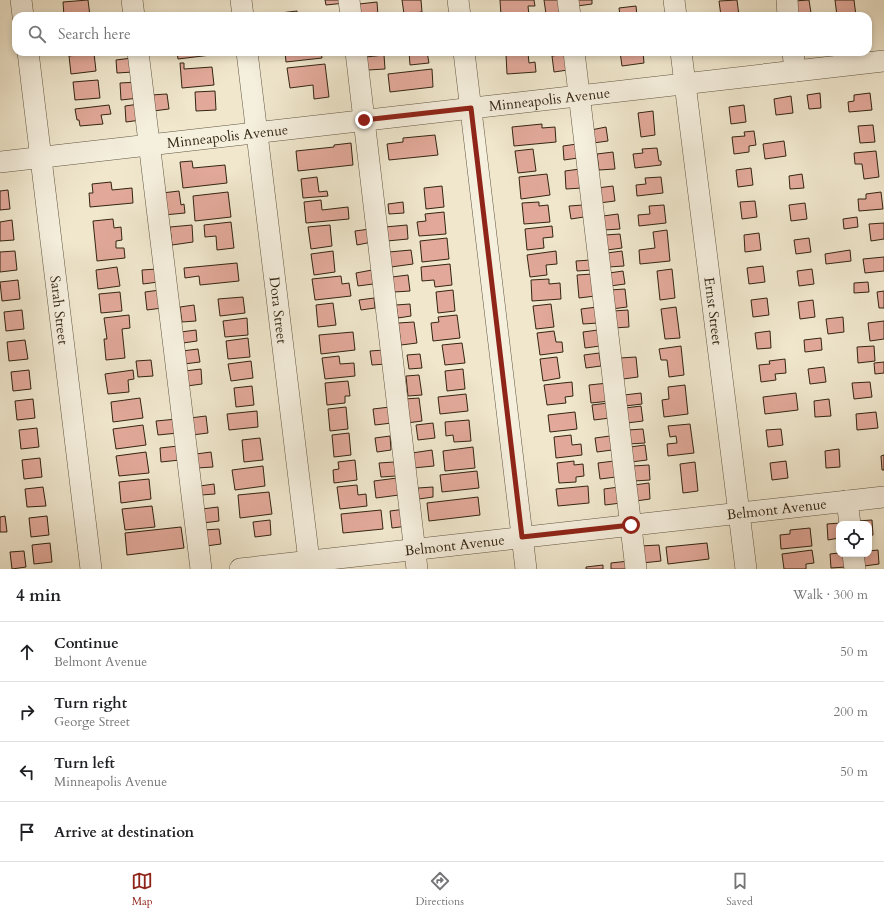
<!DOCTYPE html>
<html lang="en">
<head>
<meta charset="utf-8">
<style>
	:root { --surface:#fff; --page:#f2f2f2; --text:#202124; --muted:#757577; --line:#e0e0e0; --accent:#8f2418 }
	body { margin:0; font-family:Cardo,serif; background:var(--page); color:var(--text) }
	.controls { position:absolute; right:12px; bottom:12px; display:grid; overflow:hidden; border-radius:8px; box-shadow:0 2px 6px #0003 }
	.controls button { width:36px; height:36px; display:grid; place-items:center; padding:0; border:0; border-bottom:1px solid var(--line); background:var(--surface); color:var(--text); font:20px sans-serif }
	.stop { position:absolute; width:12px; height:12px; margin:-9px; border:3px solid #8f2418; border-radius:50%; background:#fff }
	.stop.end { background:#8f2418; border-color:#fff; box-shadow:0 1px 4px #0008 }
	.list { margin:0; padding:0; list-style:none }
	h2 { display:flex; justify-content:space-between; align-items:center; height:52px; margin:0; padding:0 16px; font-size:17px }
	h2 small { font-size:13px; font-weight:400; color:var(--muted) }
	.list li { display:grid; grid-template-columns:26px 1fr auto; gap:12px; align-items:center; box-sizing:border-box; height:60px; padding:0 16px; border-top:1px solid var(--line) }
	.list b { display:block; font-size:15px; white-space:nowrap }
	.list p { margin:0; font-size:13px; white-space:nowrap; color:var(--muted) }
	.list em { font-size:13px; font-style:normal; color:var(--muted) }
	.icon { flex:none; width:22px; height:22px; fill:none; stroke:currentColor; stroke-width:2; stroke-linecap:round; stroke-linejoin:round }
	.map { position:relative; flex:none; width:884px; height:569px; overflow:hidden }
	.search { position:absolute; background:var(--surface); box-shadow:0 2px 6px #0003; left:12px; right:12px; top:12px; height:44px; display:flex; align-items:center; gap:10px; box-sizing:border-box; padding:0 14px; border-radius:12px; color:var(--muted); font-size:15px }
	.sheet { height:292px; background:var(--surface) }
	nav { display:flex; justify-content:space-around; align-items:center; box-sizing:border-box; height:56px; border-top:1px solid var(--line); background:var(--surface); font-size:11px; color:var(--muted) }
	nav a { display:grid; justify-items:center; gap:2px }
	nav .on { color:var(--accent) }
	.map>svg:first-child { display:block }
</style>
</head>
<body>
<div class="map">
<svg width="884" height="569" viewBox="0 0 884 569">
	<rect width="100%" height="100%" fill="#f0e7cd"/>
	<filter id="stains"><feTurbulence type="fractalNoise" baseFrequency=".005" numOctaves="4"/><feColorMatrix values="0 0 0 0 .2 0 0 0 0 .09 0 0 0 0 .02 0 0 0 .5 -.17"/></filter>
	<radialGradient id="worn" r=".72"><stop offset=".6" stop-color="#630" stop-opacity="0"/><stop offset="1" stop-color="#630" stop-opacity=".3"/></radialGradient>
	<!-- building -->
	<path fill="#e2a99a" stroke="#332512" d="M88 0 90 16H64L63 2Z
		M325 0H344L345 3 326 5Z
		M402 0H421L422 12 404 14Z
		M500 0H534L535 6H528L529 16H501Z
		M544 0H560L561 12 546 14Z
		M576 0H592V4L577 6Z
		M737 0 739 16H721L719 1Z
		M809 0 811 13 796 15 794 1Z
		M835 0H854L856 16H837Z
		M377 2 378 16H361L359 4Z
		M636 6 637 16H620L619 8Z
		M297 11 298 16H281L280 13Z
		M345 12 346 16H331V13Z
		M177 52H210L211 55 178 59Z
		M285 52H321L322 58 286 62Z
		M409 52H427L429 63 410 65Z
		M620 52H643L644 63 622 66Z
		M94 53 96 71 71 74 69 56Z
		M528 53 529 63 535 62 536 72 507 74 506 55Z
		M567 54 568 70 554 72 552 56Z
		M384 55 385 69 368 70 366 57Z
		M132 58 133 72 117 73 116 60Z
		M180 63H184V69L212 67 214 85 182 88Z
		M325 64 329 97 314 99 313 85 290 88 287 68Z
		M432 69 433 87 390 92 388 74Z
		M98 80 100 98 75 100 73 82Z
		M138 82 139 98 121 100 120 83Z
		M215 91 216 110 196 111 195 92Z
		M820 93 821 108 809 109 807 95Z
		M870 93 872 110 849 112 848 102 854 101V95Z
		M167 94 169 109 153 111 151 95Z
		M791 96 793 113 776 115 774 99Z
		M139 104 141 120 126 122 125 106Z
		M109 105 111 114 101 115 103 124 80 126 79 120H77L75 109Z
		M744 105 746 122 731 124 729 107Z
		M653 111 655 135 641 137 638 113Z
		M542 124V128L555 127 556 142 514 146 512 127Z
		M873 125 875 142 860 143 858 126Z
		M606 127 608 141 593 143 591 130Z
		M754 131 756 145 749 146V152L734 154 732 137 745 136 744 132Z
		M435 135 438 155 389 160 387 144 403 142V138Z
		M784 141 786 156 765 159 763 144Z
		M351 143 353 165 298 171 296 151 334 147V145Z
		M577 144 578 158 564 160 563 146Z
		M657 148 659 161H661V165L635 168 633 154 643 153 642 149Z
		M533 149 536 171 518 173 515 151Z
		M876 151 879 177 864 179 862 164H855L854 153Z
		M613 152 615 169 599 170 597 154Z
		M192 161 193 168 225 165 227 183 183 188 180 162Z
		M751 168 753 185 738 187 736 170Z
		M580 169 582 188 566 189 565 171Z
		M547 174 550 195 521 199 519 177Z
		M802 174 804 188 790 189 789 176Z
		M317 177 319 192 327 191 328 196 303 198 301 179Z
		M661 177 663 193 637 196 636 185 646 184 645 178Z
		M111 182 112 190 132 188 133 203 90 207 89 193H93L92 184Z
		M442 186 444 207 426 209 424 188Z
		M613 186 615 201 599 203 597 188Z
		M8 190 10 209 0 210V191Z
		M179 191 181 205 184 204 185 213 164 215 162 193Z
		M228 192 231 217 195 221 193 196Z
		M881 192 883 209 859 211 858 199H866V194Z
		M321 200 322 210 348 207 349 219 306 223 304 202Z
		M755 201 757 217 742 219 740 202Z
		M403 202 404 213 389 214 388 204Z
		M539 202V206L548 205 550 222 524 224 522 203Z
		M805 203 807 219 791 221 789 205Z
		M583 205 584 217 571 219 569 206Z
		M664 205 666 223 639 226 638 215 650 214 649 206Z
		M444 212 446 234 419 236 417 222 426 221 425 214Z
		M618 214 620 229 604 230 603 216Z
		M857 217 858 227 844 229 843 219Z
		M113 219 114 228 121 227 122 240 116 241V248H124L125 258 97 261 93 221Z
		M12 220 14 240 0 241V222Z
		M231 222 234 248 217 250 216 236 205 237 204 225Z
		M884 223V239L871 241 869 224Z
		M192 225 193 242 172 245 170 227Z
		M330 225 332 246 311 249 308 227Z
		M407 225 408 239 387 241 385 227Z
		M552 226 553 237 543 238 544 248 527 250 525 229Z
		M370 229 372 242 357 245 355 231Z
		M667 230 670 261 640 264 639 250 655 248 653 232Z
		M759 233 761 250 745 252 744 235Z
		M620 234 622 248 607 250 605 235Z
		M447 238 449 259 422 262 420 241Z
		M809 238 811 252 796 254 794 240Z
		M411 250 413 264 391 267 389 252Z
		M850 250 851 261 826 264 825 254Z
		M15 251 17 270 0 272V252Z
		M333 251 335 272 314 275 311 254Z
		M556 251 557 264 546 265 547 275 530 277 527 255Z
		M622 251 624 266 608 267 607 253Z
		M884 257V271L865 273 863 259Z
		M591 260 592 270 577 271 576 261Z
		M237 263 239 281 200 285 199 276 185 278 184 268Z
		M450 264 452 285 435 287 434 280 422 281 421 267Z
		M763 266 765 282 749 284 747 268Z
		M117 267 120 286 98 289 96 270Z
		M157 269 158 282 143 284 142 270Z
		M672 269 675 298 660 300 657 271Z
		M812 269 814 284 799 286 797 271Z
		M372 270 373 284 358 286 356 273Z
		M623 271 625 284 610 286 609 273Z
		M593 274 595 296 579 298 577 275Z
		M408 275 410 291 394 292 392 277Z
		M341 276 342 284 349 283 351 296 315 300 312 279Z
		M549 279V284L560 283 561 299 532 301 531 280Z
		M18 280 20 299 2 301 0 282Z
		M868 282 869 292 854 293V283Z
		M625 289 627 307 612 309 610 290Z
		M160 290 162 308 147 310 145 292Z
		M453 290 455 311 438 313 436 292Z
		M884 291V308H879L877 292Z
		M120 292 122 311 101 313 99 294Z
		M243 297 245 313 220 316 218 299Z
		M374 298 375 308 361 310 359 300Z
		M767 298 769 315 753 317 751 300Z
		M813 300 815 317 800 319 798 302Z
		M333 303 336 325 318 327 316 305Z
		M410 304 411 316 398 318 396 305Z
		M551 304 554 327 536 329 533 306Z
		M194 305 196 321 182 322 180 307Z
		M597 307 598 323 583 324 581 309Z
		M676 307 680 338 665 339 661 309Z
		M22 310 24 329 6 331 4 312Z
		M628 310 629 327 614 328 613 311Z
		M129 315 130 328 122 329 125 358 106 360 104 339H107L104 318Z
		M457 315 460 338 433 341 431 323 439 322 438 317Z
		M843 317 844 332 828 334 826 319Z
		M247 318 248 335 225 337 223 321Z
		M884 321V339L870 341 868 323Z
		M414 322 417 343 401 345 398 323Z
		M196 330 197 341 183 343 181 332Z
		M598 330 600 346 585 348 583 332Z
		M554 331 556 342H562L563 352 540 355 537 333Z
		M770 331 771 348 757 349 755 333Z
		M353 332 355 350 321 354 319 335Z
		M248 338 250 357 228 359 226 341Z
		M821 338 822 350 805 352 804 340Z
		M25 340 28 359 9 361 7 342Z
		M462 343 465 363 445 365 442 345Z
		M681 346 684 375 669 377 667 360H661L659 349Z
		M874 346 875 361 858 363 857 347Z
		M198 349 200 362 184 364 182 351Z
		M384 350 386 364 372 365 370 351Z
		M599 353 601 366 586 368 584 355Z
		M420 354 422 368 409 369 407 355Z
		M339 356 340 364 354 363 355 376 325 379 322 358Z
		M557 357 560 378 543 381 540 359Z
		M636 357 638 377 623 379 620 358Z
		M785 359 786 373 775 374 776 380 761 382 759 365 770 364 769 361Z
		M151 360 153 376 138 377 136 361Z
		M251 361 253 378 231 381 228 364Z
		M884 362V373L875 374 874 363Z
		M824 367 826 382 810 384 808 369Z
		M201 369 202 384 187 386 185 371Z
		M463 369 465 389 447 391 445 371Z
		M29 370 31 389 13 391 11 372Z
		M133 370 134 379 128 380 129 392 108 394 105 374Z
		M419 375 422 395 408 396 406 376Z
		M348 381 350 396H345V403L327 405 325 383Z
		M572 382 573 396 565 397 566 403 547 405 544 385Z
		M870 382 872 397 854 399 852 383Z
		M608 383 610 401 591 403 589 385Z
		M685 385 688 414 664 417 662 400 669 399 668 387Z
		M252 386 254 405 236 407 234 388Z
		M641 393 642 404 625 406 624 395Z
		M796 393 798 410 765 414 763 397Z
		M466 394 468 411 440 414 438 397Z
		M140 398 143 418 113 422 111 402Z
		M419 398 422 421 407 423 405 399Z
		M33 399 35 418 17 420 15 401Z
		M829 399 831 416 815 417 814 401Z
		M608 403 610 418 594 420 592 405Z
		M641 406 643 421 627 423 625 408Z
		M346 407 348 429 330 431 328 409Z
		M390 407 392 423 375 425 373 409Z
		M257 411 258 427 229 430 227 414Z
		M575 412 577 429 550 432 548 415Z
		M876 412 878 428 857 430 856 414Z
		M206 416 208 433 192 435 190 418Z
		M177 419 178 433 158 435 156 421Z
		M469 420 471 441 454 442 453 435 446 436 445 422Z
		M433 423 435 438 418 440 416 425Z
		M690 424 694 453 668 456 667 444 677 443 676 436 670 437 668 426Z
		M143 425 146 445 116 449 113 429Z
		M37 428 39 447 21 449 19 430Z
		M643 429 645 443 629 444 628 430Z
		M781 429 783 445 768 447 766 430Z
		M349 433 351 455 334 457 332 435Z
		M571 435 572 445 581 444 582 455 556 458 554 437Z
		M390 436 391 450 377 452 375 438Z
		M610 436 612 450 597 452 595 438Z
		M260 438 263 460 244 462 242 440Z
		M645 445 647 460 631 462 630 447Z
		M178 446 180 460 161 462 160 448Z
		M473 447 475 468 445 471 443 451Z
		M839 449 840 467 826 468 825 451Z
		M432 450 434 466 413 468 412 453Z
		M146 452 149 473 119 476 116 456Z
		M211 452 213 467 197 468 196 454Z
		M884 455V470H882L881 456Z
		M40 458 42 477 24 479 22 460Z
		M355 460 357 480 334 483 333 470 339 469 338 462Z
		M574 461V465L583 464 584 476 576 477V482L559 483 557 463Z
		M614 461 616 477 600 479 598 463Z
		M786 461 788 478 772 480 770 463Z
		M394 462 396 476 381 477 379 463Z
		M695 462 698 491 683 493 680 464Z
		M649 465 650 480 634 481 633 466Z
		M263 466 265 486 235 490 232 470Z
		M477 471 479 488 442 492 440 475Z
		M397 478 399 495 376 498 374 481Z
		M149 479 151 499 121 503 119 482Z
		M649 483 650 499 636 501 634 485Z
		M214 484 215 494 201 495 200 486Z
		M357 485 358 495 366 494 367 506 340 509 337 487Z
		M588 486 589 503 558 506 556 489Z
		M43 487 46 506 27 507 25 489Z
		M433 487V497L419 499 418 488Z
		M619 487 621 503 605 505 604 489Z
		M269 492 272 514 240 518 238 495Z
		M478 497 480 515 429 521 427 503Z
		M152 506 155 527 125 530 122 509Z
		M218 507 219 521 203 523 202 509Z
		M406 509 408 526 392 528 390 511Z
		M381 510 383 529 343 533 341 514Z
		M5 516 7 532H0V517Z
		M47 516 49 535 31 537 29 518Z
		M270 520 271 535 255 537 253 522Z
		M872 520 873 535 869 536V524H858V521Z
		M841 523 839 524V538L828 540 827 524Z
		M181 527 184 548 127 555 125 533Z
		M810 528 812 546 781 549 780 535 790 534V530Z
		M219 529 221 544 206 546 204 530Z
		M50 543 52 562 34 564 32 545Z
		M707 543 709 559 668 564 666 547Z
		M659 545 661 561 642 563 640 546Z
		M812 550 814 563 806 564V569H784L782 554Z
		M878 550 879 564 864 566 863 554H869V551Z
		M24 551 26 567 12 569 10 552Z
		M839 553 845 554 846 567 831 568 830 554Z
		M629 561V569H611V563Z
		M603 565V569H586V567Z"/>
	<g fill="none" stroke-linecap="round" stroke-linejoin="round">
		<!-- minor casing -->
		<g stroke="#625641" stroke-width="22">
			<g id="minor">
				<path d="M21 0 23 16"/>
				<path d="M132 0 134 16"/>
				<path d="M241 0 243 16"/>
				<path d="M349 0 351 16"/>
				<path d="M458 0 460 16"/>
				<path d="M568 0 570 16"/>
				<path d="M674 0 676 16"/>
				<path d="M787 0 788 16"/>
				<path id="s1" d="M28 52 91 569"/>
				<path d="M138 52 201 569"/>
				<path id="s2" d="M247 52 310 569"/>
				<path d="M356 52 417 569"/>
				<path d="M464 52 526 569"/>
				<path d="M574 52 636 569"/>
				<path id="s3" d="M681 52 746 569"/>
				<path d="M793 52 795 71"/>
				<path id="s4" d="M0 162 884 61"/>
				<path d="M847 501 850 524"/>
				<path d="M853 554 855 569"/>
				<path id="s5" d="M240 569 884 497"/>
			</g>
		</g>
		<!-- minor -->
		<use href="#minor" stroke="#f5efde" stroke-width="21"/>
	</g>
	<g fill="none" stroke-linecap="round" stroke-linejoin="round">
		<!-- route -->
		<path stroke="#8f2418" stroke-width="5" d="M364 120 471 108 522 537 631 525"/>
	</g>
	<g text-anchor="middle" stroke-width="3" stroke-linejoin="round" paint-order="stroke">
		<!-- street labels -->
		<g font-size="14" fill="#332512" stroke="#f5efde">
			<text dy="5" stroke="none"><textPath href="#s4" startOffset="553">Minneapolis Avenue</textPath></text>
			<text dy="5" stroke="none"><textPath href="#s4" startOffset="229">Minneapolis Avenue</textPath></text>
			<text dy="5" stroke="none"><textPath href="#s1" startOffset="260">Sarah Street</textPath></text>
			<text dy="5" stroke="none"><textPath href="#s2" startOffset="260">Dora Street</textPath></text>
			<text dy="5" stroke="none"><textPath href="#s3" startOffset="261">Ernst Street</textPath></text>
			<text dy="5" stroke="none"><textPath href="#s5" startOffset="540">Belmont Avenue</textPath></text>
			<text dy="5" stroke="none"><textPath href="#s5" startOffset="216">Belmont Avenue</textPath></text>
		</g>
	</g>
	<rect width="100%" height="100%" filter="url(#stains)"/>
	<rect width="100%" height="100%" fill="url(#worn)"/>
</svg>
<div class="controls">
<button><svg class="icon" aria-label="locate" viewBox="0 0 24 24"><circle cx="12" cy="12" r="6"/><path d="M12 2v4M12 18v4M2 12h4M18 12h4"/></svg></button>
</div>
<div class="stop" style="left:631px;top:525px"></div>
<div class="stop end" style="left:364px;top:120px"></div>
<div class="search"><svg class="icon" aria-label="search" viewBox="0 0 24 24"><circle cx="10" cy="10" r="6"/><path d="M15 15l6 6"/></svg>Search here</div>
</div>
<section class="sheet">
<h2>4 min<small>Walk · 300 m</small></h2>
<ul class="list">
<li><svg class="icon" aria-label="ahead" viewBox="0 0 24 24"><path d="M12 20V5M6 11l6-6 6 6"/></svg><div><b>Continue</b><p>Belmont Avenue</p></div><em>50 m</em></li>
<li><svg class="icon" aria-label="right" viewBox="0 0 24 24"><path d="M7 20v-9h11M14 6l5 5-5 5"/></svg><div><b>Turn right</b><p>George Street</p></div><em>200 m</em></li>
<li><svg class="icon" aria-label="left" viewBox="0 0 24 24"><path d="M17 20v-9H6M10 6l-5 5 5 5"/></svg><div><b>Turn left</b><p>Minneapolis Avenue</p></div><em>50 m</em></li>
<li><svg class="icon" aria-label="arrive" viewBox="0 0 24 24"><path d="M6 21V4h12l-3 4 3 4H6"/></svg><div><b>Arrive at destination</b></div></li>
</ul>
</section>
<nav>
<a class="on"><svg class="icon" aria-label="map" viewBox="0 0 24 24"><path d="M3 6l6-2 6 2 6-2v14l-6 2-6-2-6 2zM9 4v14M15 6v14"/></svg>Map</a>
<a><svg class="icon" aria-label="directions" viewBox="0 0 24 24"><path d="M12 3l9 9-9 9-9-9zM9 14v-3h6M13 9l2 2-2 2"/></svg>Directions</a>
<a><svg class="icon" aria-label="saved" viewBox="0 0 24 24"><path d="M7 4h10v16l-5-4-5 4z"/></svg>Saved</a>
</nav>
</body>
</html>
